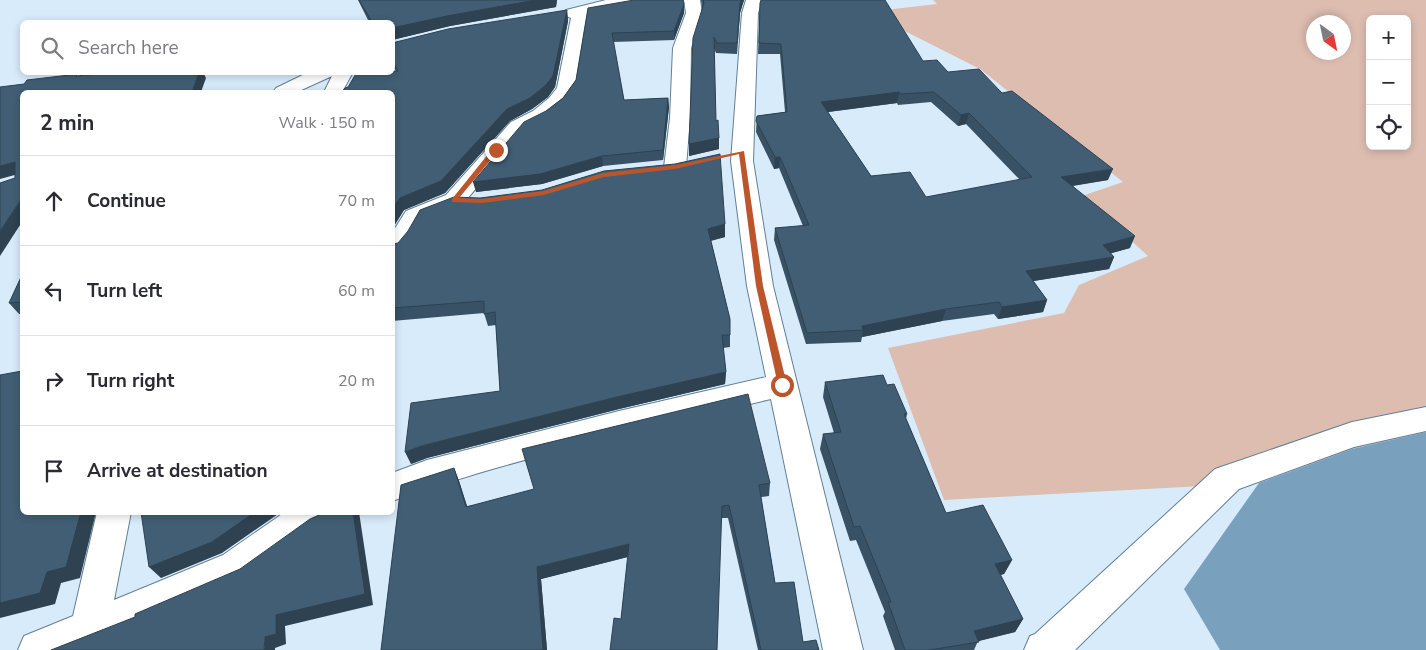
<!DOCTYPE html>
<html lang="en">
<head>
<meta charset="utf-8">
<style>
	:root { --surface:#fff; --page:#f2f2f3; --text:#2b2b33; --muted:#7c7c81; --line:#e1e1e2 }
	body { margin:0; font-family:"Nunito Sans",sans-serif; background:var(--page); color:var(--text) }
	.controls { position:absolute; right:15px; top:15px; display:grid; overflow:hidden; border-radius:8px; box-shadow:0 2px 8px #0003 }
	.controls button { width:45px; height:45px; display:grid; place-items:center; padding:0; border:0; border-bottom:1px solid var(--line); background:var(--surface); color:var(--text); font:25px sans-serif }
	.compass { position:absolute; left:1306px; top:15px; width:45px; height:45px; border-radius:50%; background:var(--surface); box-shadow:0 2px 8px #0003; rotate:147deg }
	.stop { position:absolute; width:15px; height:15px; margin:-11px; border:4px solid #bc552c; border-radius:50%; background:#fff }
	.stop.end { background:#bc552c; border-color:#fff; box-shadow:0 1px 5px #0008 }
	.list { margin:0; padding:0; list-style:none }
	h2 { display:flex; justify-content:space-between; align-items:center; height:65px; margin:0; padding:0 20px; font-size:21px }
	h2 small { font-size:16px; font-weight:400; color:var(--muted) }
	.list li { display:grid; grid-template-columns:32px 1fr auto; gap:15px; align-items:center; box-sizing:border-box; height:90px; padding:0 20px; border-top:1px solid var(--line) }
	.list b { display:block; font-size:19px; white-space:nowrap }
	.list em { font-size:16px; font-style:normal; color:var(--muted) }
	.icon { flex:none; width:28px; height:28px; fill:none; stroke:currentColor; stroke-width:2; stroke-linecap:round; stroke-linejoin:round }
	.map { position:relative; flex:none; width:1426px; height:650px; overflow:hidden }
	.search { position:absolute; background:var(--surface); box-shadow:0 2px 8px #0003; left:20px; top:20px; width:375px; height:55px; display:flex; align-items:center; gap:12px; box-sizing:border-box; padding:0 18px; border-radius:8px; color:var(--muted); font-size:19px }
	.panel { position:absolute; background:var(--surface); box-shadow:0 2px 8px #0003; left:20px; top:90px; width:375px; height:425px; border-radius:8px }
	.map>svg:first-child { display:block }
</style>
</head>
<body>
<div class="map">
<svg width="1426" height="650" viewBox="0 0 1426 650">
	<rect width="100%" height="100%" fill="#d8ebfb"/>
	<!-- green -->
	<path fill="#debdb1" fill-rule="evenodd" d="M933 0H1426V432L1352 449 1259 483 944 500 888 348 1064 313 1079 285 1148 256 1082 196 1123 182 980 69 867 12 937 4ZM1370 19H1407V146H1370ZM1314 22H1344V52H1314Z"/>
	<!-- water -->
	<path fill="#79a1be" d="M1426 432V650H1220L1184 589 1259 483 1352 449Z"/>
	<g fill="none" stroke-linecap="round" stroke-linejoin="round">
		<!-- minor casing -->
		<g stroke="#618096" stroke-width="2">
			<path id="minor" d="M606 0H635L633 3 588 14 576 88 563 106 547 119 525 130 462 205 423 221 411 243 401 254 392 256V233L406 211 446 195 511 122 533 111 549 98 557 88 571 18 566 16 564 13 566 10Z
				M684 0H700L702 13 691 48 690 118 686 167 683 172 675 174 667 172 664 167 670 118 673 48 686 13Z
				M746 0H762L758 13 753 161 773 286 863 650H823L771 399C644 429 515 458 392 501V473L427 460 619 411 766 377 747 286 731 161 742 13Z
				M309 72H334L332 76 297 92H273L276 88Z
				M334 72H353L342 92H324Z
				M1426 407V431L1354 447 1239 489 1075 650H1024L1030 636 1035 634 1215 469 1352 422Z
				M97 512H131L114 600 223 555 285 512H338L333 523 317 529 249 579 103 643 84 650H18L24 636 73 616Z"/>
		</g>
		<!-- minor -->
		<use href="#minor" fill="#fff" fill-rule="evenodd"/>
	</g>
	<!-- wall -->
	<path fill="#385164" fill-rule="evenodd" d="M358 0H557L556 7 450 26 392 40V22H369Z
		M701 0H744L740 13 737 54 716 53 714 48 716 121 719 138V149L689 156V144L702 7Z
		M760 3 923 61 948 72 1002 93 1108 180 1073 186 1130 248 1111 253 1114 257 1109 269 1033 281 1047 300 1043 312 998 319 994 314 942 321 862 337 861 342 806 344 774 240 775 228 803 226 779 168 774 169 756 132 757 116 785 112 780 54H758ZM931 102 958 126 966 124 1020 180 926 197 871 176 828 112 897 103 898 105Z
		M588 8 684 13 674 40 613 42 624 100 668 98 669 107 663 160 603 166 542 184 476 192 546 111 563 98 576 80Z
		M567 10 568 21 555 87 548 97 532 109 510 121 445 193 404 210 392 229V92L348 87 396 71 392 65V43Z
		M725 224V237L711 241 730 319V347L723 348 726 372 725 384 619 409 427 458 411 464 500 391 496 325 488 326 484 313 392 321V244Z
		M22 275V314H19L9 303Z
		M825 382 887 385 907 414 906 419 946 513 1012 560 1004 574 1000 575 1023 619 1015 632 978 641 974 650H895L883 616 885 612 856 540 850 541 820 449 823 434 834 433 823 397Z
		M454 468 459 481 467 506 770 483 769 496 761 497 775 583 803 642 819 650H758L728 518H722L621 619 628 557 541 579 547 650H381Z"/>
	<!-- shaded-wall -->
	<path fill="#2e4251" d="M536 0H557L556 7 450 26 392 40V28L447 16Z
		M741 0H744L740 13 737 54 740 3Z
		M684 4V13L674 40V31Z
		M567 10 568 21 555 87 548 97 532 109 510 121 445 193 404 210 392 229V209L400 198Z
		M199 72H203L206 78 201 92H192Z
		M899 92 897 103 820 113 821 102Z
		M668 98 669 107 663 160V150Z
		M969 113 966 124 958 126 961 115Z
		M719 138V149L689 156V144Z
		M602 156 603 166 542 184 476 192 473 182Z
		M775 157H780L779 168 774 169Z
		M15 162 22 173 0 179V166Z
		M1113 169 1108 180 1057 188 1061 177Z
		M22 198V222L0 256V231Z
		M725 224V237L708 241V229Z
		M1135 236 1130 248 1098 257 1103 245Z
		M1114 257 1109 269 1021 283 1026 271Z
		M1047 300 1043 312 998 319 1002 307Z
		M946 309 942 321 862 337 863 330 862 326Z
		M726 372 725 384 619 409 427 458 411 464 405 452 421 446 617 397Z
		M454 468 459 481 471 519 466 507Z
		M81 512H96L80 578 61 583 55 604 0 618V603L47 572Z
		M130 512H141L132 515Z
		M255 512H281L222 553 161 578 149 567Z
		M353 512H359L373 605 285 626 286 644 275 648V650H264L265 637 276 615Z
		M629 544 631 556 541 579 547 650H543L537 567Z
		M1012 560 1004 574 987 578 995 564Z
		M1023 619 1015 632 967 644 974 631Z"/>
	<!-- building -->
	<path fill="#415e74" stroke="#2e4251" fill-rule="evenodd" d="M359 0H536L447 16 392 28V22H372Z
		M634 0H683L684 4 674 31 612 33 624 100 668 98 663 150 602 156 540 174 473 182 524 122 546 111 563 98 576 80 588 8Z
		M703 0H741L740 3 737 43H717L714 37 716 121 718 120 719 138 689 144 693 38 704 3Z
		M761 0H885L923 61 937 60 948 72 979 69 1002 93 1012 91 1113 169 1061 177 1135 236 1103 245 1114 257 1026 271 1047 300 1002 307 999 302 946 309 862 326 863 330 807 333 775 228 809 225 780 157H775L756 121 757 116 787 112 781 44 759 43 760 3ZM899 92 900 94 934 92 961 115 969 113 1032 177 926 197 910 172 871 176 821 102Z
		M567 10 553 76 546 85 530 98 507 109 441 181 400 198 392 209V92H342L345 88 348 87 357 72H392V71H398L392 60V43L448 29Z
		M116 72H199L192 92H22V198L0 231V183L15 178V162L0 166V87L24 84 27 80 78 74 76 76Z
		M720 154 725 224 708 229 730 319V335H722L726 372 617 397 421 446 405 452 411 403 500 391 495 312 484 314V301L392 308V244L398 243 408 231 420 210 454 197 480 198 542 190 604 171 675 164Z
		M22 275V302L9 303Z
		M22 371V512H81L66 567 47 572 40 593 0 603V375Z
		M883 375 887 385 894 384 907 414H904L946 513 983 505 1012 560 995 564 1023 619 974 631 979 642 929 650H905L888 602H891L860 526 854 527 823 434 841 432 825 382Z
		M748 394 770 483 759 485 775 583 794 582 803 642 816 640 819 650H761L729 505 722 506 717 650H610L614 618 621 619 629 544 537 567 543 650H381L401 485 454 468 466 507 534 489 522 449Z
		M141 512H255L212 542 149 567Z
		M326 512H353L365 594 276 615V634L265 637 264 650H51L135 617V614L240 569 310 519Z"/>
	<!-- route -->
	<path fill="#bc552c" d="M493 148 499 150 459 198 482 199 543 191 603 173 675 165 744 151 763 286 787 385 785 388 782 389 778 385 756 286 739 154 675 169 604 177 544 195 482 203 452 202V199Z"/>
</svg>
<div class="controls">
<button>+</button>
<button>−</button>
<button><svg class="icon" aria-label="locate" viewBox="0 0 24 24"><circle cx="12" cy="12" r="6"/><path d="M12 2v4M12 18v4M2 12h4M18 12h4"/></svg></button>
</div>
<svg class="compass" viewBox="-18 -18 36 36"><path d="M0-13l5 13h-10z" fill="#e53935"/><path d="M0 13l5-13h-10z" fill="#7c7c81"/></svg>
<div class="stop" style="left:782px;top:385px"></div>
<div class="stop end" style="left:496px;top:150px"></div>
<div class="search"><svg class="icon" aria-label="search" viewBox="0 0 24 24"><circle cx="10" cy="10" r="6"/><path d="M15 15l6 6"/></svg>Search here</div>
<section class="panel">
<h2>2 min<small>Walk · 150 m</small></h2>
<ul class="list">
<li><svg class="icon" aria-label="ahead" viewBox="0 0 24 24"><path d="M12 20V5M6 11l6-6 6 6"/></svg><div><b>Continue</b></div><em>70 m</em></li>
<li><svg class="icon" aria-label="left" viewBox="0 0 24 24"><path d="M17 20v-9H6M10 6l-5 5 5 5"/></svg><div><b>Turn left</b></div><em>60 m</em></li>
<li><svg class="icon" aria-label="right" viewBox="0 0 24 24"><path d="M7 20v-9h11M14 6l5 5-5 5"/></svg><div><b>Turn right</b></div><em>20 m</em></li>
<li><svg class="icon" aria-label="arrive" viewBox="0 0 24 24"><path d="M6 21V4h12l-3 4 3 4H6"/></svg><div><b>Arrive at destination</b></div></li>
</ul>
</section>
</div>
</body>
</html>
